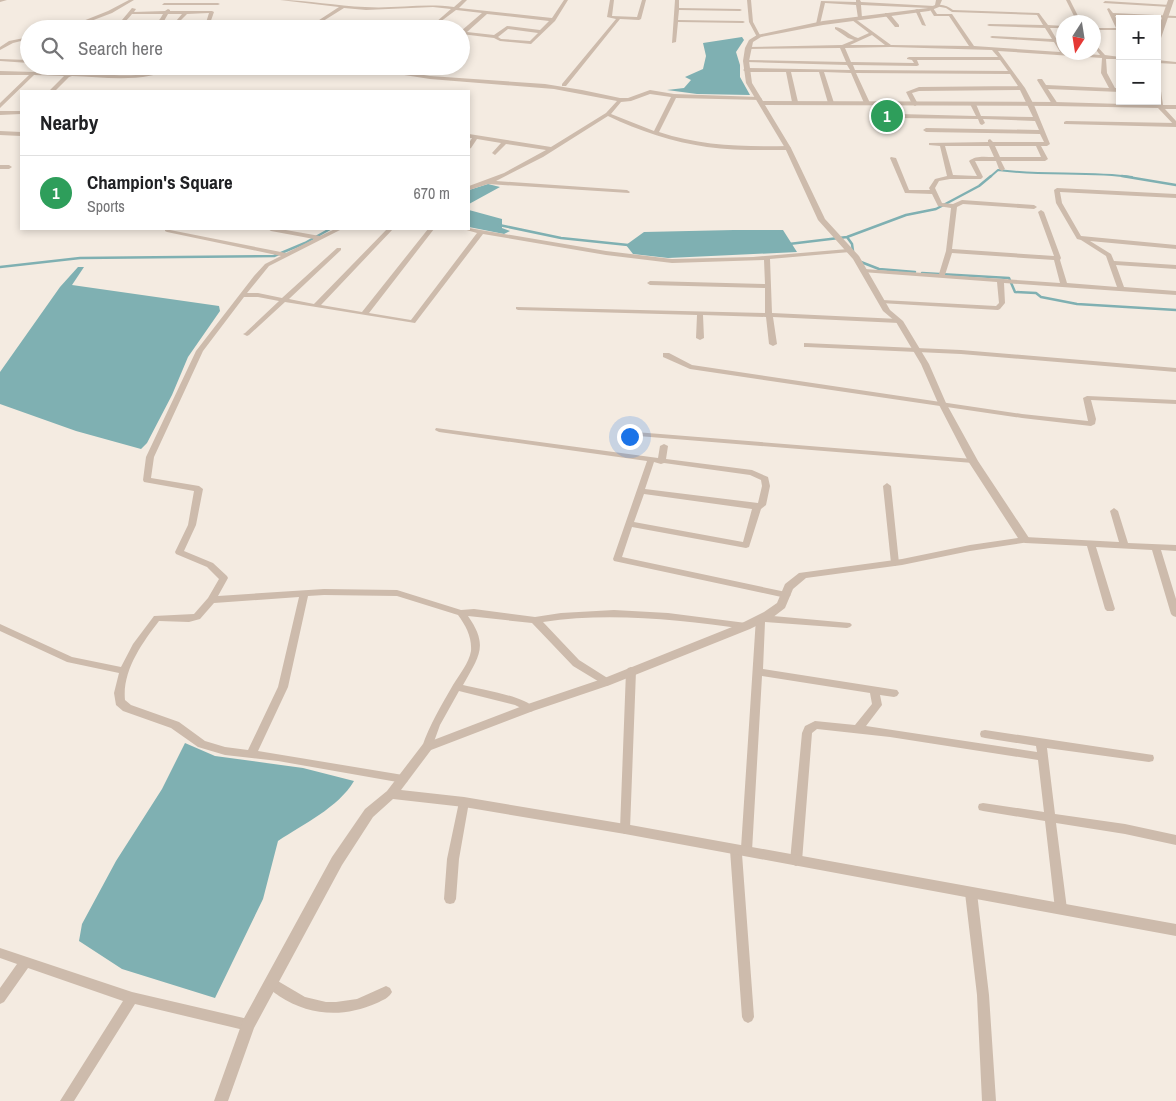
<!DOCTYPE html>
<html lang="en">
<head>
<meta charset="utf-8">
<style>
	:root { --surface:#fff; --page:#f6f6f6; --text:#202124; --muted:#757577; --line:#e0e0e0; --accent:#1a73e8 }
	body { margin:0; font-family:"Archivo Narrow",sans-serif; background:var(--page); color:var(--text) }
	.controls { position:absolute; right:15px; top:15px; display:grid; overflow:hidden; border-radius:0px; box-shadow:0 2px 8px #0003 }
	.controls button { width:45px; height:45px; display:grid; place-items:center; padding:0; border:0; border-bottom:1px solid var(--line); background:var(--surface); color:var(--text); font:25px sans-serif }
	.compass { position:absolute; left:1056px; top:15px; width:45px; height:45px; border-radius:50%; background:var(--surface); box-shadow:0 2px 8px #0003; rotate:192deg }
	.you { position:absolute; left:629px; top:436px; width:18px; height:18px; margin:-12px; border:4px solid #fff; border-radius:50%; background:#1a73e8; box-shadow:0 0 0 8px #1a73e833 }
	.badge { display:grid; place-items:center; width:32px; height:32px; border-radius:50%; background:var(--accent); color:#fff; font-size:16px; font-weight:700 }
	.pin { position:absolute; translate:-50% -50%; border:2px solid #fff; box-shadow:0 1px 5px #0006 }
	.list { margin:0; padding:0; list-style:none }
	h2 { display:flex; justify-content:space-between; align-items:center; height:65px; margin:0; padding:0 20px; font-size:21px }
	h2 small { font-size:16px; font-weight:400; color:var(--muted) }
	.list li { display:grid; grid-template-columns:32px 1fr auto; gap:15px; align-items:center; box-sizing:border-box; height:75px; padding:0 20px; border-top:1px solid var(--line) }
	.list b { display:block; font-size:19px; white-space:nowrap }
	.list p { margin:0; font-size:16px; white-space:nowrap; color:var(--muted) }
	.list em { font-size:16px; font-style:normal; color:var(--muted) }
	.icon { flex:none; width:28px; height:28px; fill:none; stroke:currentColor; stroke-width:2; stroke-linecap:round; stroke-linejoin:round }
	.map { position:relative; flex:none; width:1176px; height:1101px; overflow:hidden }
	.search { position:absolute; background:var(--surface); box-shadow:0 2px 8px #0003; left:20px; top:20px; width:450px; height:55px; display:flex; align-items:center; gap:12px; box-sizing:border-box; padding:0 18px; border-radius:28px; color:var(--muted); font-size:19px }
	.panel { position:absolute; background:var(--surface); box-shadow:0 2px 8px #0003; left:20px; top:90px; width:450px; height:140px; border-radius:0px }
	.map>svg:first-child { display:block }
</style>
</head>
<body>
<div class="map">
<svg width="1176" height="1101" viewBox="0 0 1176 1101">
	<rect width="100%" height="100%" fill="#f4ebe1"/>
	<!-- water -->
	<path fill="#7fb0b2" d="M742 37 744 40 736 52 740 65V77L750 95 697 94 667 90 684 88 691 80 685 77 703 69 706 56 703 43Z
		M488 184 500 187 469 204V190Z
		M469 210 502 219V228L510 231 504 234 469 227Z
		M734 230H783L797 252 668 258 633 254 626 245 644 232Z
		M78 267H84L72 285 219 306 220 311 188 357 172 395 147 443 141 449 76 431 0 404V372L60 287Z
		M185 743 215 756 303 768 354 781C338 808 303 824 278 841L263 899 215 998 122 969 79 941 82 924 116 861 162 789Z"/>
	<g fill="none" stroke-linecap="round" stroke-linejoin="round">
		<!-- stream-far1 -->
		<path stroke="#7fb0b2" stroke-width="2" d="M990 177 998 170C1042 176 1087 171 1132 177"/>
		<!-- stream -->
		<path stroke="#7fb0b2" stroke-width="2.5" d="M1122 176 1176 185
			M499 225 561 238 628 245
			M847 237 852 244 853 251
			M789 244 847 237 906 215 936 209 979 186 991 176
			M861 262 879 269 915 272
			M0 267 80 258 274 256 305 243 330 229
			M922 273 1009 278 1015 292 1036 293 1041 297 1077 304 1176 310"/>
		<!-- minor -->
		<path fill="#cdbbac" fill-rule="evenodd" d="M0 0H7L0 2Z
			M129 0H134L112 13 70 29H63L108 11Z
			M280 0C308 0 336 6 365 7 395 9 423 3 454 7L462 0H467L459 8 552 18 564 0H568L555 21 531 44 500 41 494 38 461 34V31L482 13 456 10 436 25 401 22 385 29H378L401 20 435 23 451 9 433 7 366 10 344 8 312 28 310 27V26L339 7ZM487 14 549 21 540 30 507 26 494 35 467 32ZM508 29 538 33 530 41 501 39 498 37Z
			M610 0H614L612 16 637 17 642 0H646L641 19 639 20 620 19 566 86H562V84L616 19 607 17Z
			M675 0H679V8L740 9 742 10 740 11 679 10 678 20 743 21 745 22 743 23 678 22 676 42 672 43Z
			M747 0H751L753 22 761 37H757L749 22Z
			M856 0H860L861 2 934 6 933 8 937 14H952L974 46 1060 52 1054 42 992 38 990 37 992 36 1052 39 1045 28 989 26 987 25 989 24 1043 25 1037 15 952 12 946 8 935 6C940 3 948 6 953 10L1039 13 1048 25 1064 26V28H1050L1064 52 1100 55 1094 47V43L1105 55 1120 57V59H1106L1107 73 1115 88H1120V92L1048 89 1058 104 1055 106 1052 104 1037 80 1038 79H1042L1046 85 1109 88 1101 73 1102 58 998 51 1025 88 1034 105 1050 144 1047 146H1041L1048 159 1045 161H1001L1005 169 1002 171 999 169 996 161H975L983 177 981 179H950L939 181 935 188 942 203 953 204 962 200 1034 205 1037 207 1034 209 963 204 957 207 952 249 1054 256 1038 212 1041 210 1044 212 1061 258 1060 260 1067 283 1117 287 1106 256 1081 240 1077 239 1056 203 1054 190 1057 188 1176 194V198L1060 192 1062 203 1081 236 1176 245V249L1090 241 1111 254 1114 261 1176 265V269L1116 265 1124 287 1176 291V295L1004 283 1005 303 1000 309 998 310 880 303V301L882 300 996 306 999 303 997 282 862 272V270L864 269 939 274 946 251 951 208 938 206 932 194 905 193 890 158 891 157 896 158 909 190H930L929 188 935 179 947 176 940 146 929 145V143L988 142V140L990 139 993 142H1044L1040 134 926 132 923 130 926 128 1039 130 1035 121 983 119 985 123 982 125 980 124 978 119 899 118 896 116 899 114 976 116 970 104 973 102 976 104 981 116 1033 117 1020 90 919 91 912 93 918 104 915 106 912 104 906 92 919 87 1018 86 1010 74 856 73 870 103 867 105 864 103 851 73 824 72 834 103 831 105 828 103 819 72H791L798 102 795 104 792 102 786 72H746L743 70 746 68 850 70 847 65 746 62 744 61 746 60 846 62 840 48 748 49 746 48 748 47 842 45 854 40 848 38 835 29V27C843 27 850 36 858 38L869 33 852 20V18H854L891 45 969 46 949 16H934L929 8 861 5 862 18 860 19 858 18 856 5 825 3 820 24 818 25 816 24 821 1 856 2ZM872 35 885 45H850ZM890 47 992 50 998 57H909L907 58V59L912 60 914 63 851 62 845 48ZM917 60H1000L1008 71 855 70 853 65 917 66 919 65ZM945 146H989L994 157C986 157 976 155 969 161L977 176 953 175ZM995 146H1036L1041 157H1000ZM952 253 1054 260 1060 283 945 275Z
			M1066 0H1070L1081 22H1077Z
			M1105 1 1170 5 1172 6 1170 7 1103 3Z
			M164 3H218L220 4 218 5H162Z
			M132 8 136 9 134 12 165 11 168 9 170 10V11H212L214 12 208 29H204L209 13 187 14 173 28 171 27 182 14H168L164 21 155 29H150L160 19 163 14H132C125 23 117 29 106 29L122 20Z
			M1109 8 1113 13 1176 16V18L1115 16 1120 26V30H1094V28H1116L1107 9Z
			M917 9 919 10 926 26 922 25 915 10Z
			M885 13H889L899 25V27H895L885 15Z
			M29 37V39L13 43 0 50V47L9 41Z
			M0 59 29 60V63L0 61Z
			M1157 60 1176 62V64L1157 63Z
			M92 66H100L81 73C100 74 127 77 145 74 156 73 165 66 176 66 147 84 105 77 72 76L69 77 55 91H49L64 76 34 75 0 108V103L29 75H0V71L71 73Z
			M360 66H370L430 76 545 84 582 90 620 98H628L650 90 674 94 759 97 762 99 761 100 676 98 659 132C701 146 744 147 788 146L791 148 788 150C761 150 734 151 707 147 673 142 639 131 608 116L543 157 496 181 627 190 630 192 629 193 488 184 469 190V186L504 173 546 150 506 144 495 155 492 153 501 143 477 139 471 148 469 149V143L472 138H469V134L551 147 606 113 617 101 554 89 430 79 385 72ZM650 94 671 97 654 131 611 114 621 102 631 101Z
			M0 111H20L21 114 0 115Z
			M1066 121 1176 123V127L1064 124V122Z
			M0 131 21 132V136L0 135Z
			M0 165H9L12 167 9 169H0Z
			M469 228 606 251 672 259 753 257 848 249 851 251 850 252 770 259 772 313 899 319 902 321 899 323 773 317 777 344 773 346 769 344 766 317 703 315 704 338 700 340 696 338 697 315 518 310 516 309V307L765 313V288L650 285 647 283 650 281 765 284 764 260 672 263 606 255 483 234 415 323 285 302 249 335 247 336 243 334 245 333 279 301 258 297H244L203 351 154 457 151 478 199 486 203 489 196 525 184 551 213 563 227 576 228 578 218 596 324 589 397 590 461 610 474 609 535 617 561 613 614 610 668 613 746 623 749 624 751 626 749 628 746 629C678 620 611 612 543 622L579 660 609 679 611 682 609 685 606 686 573 666 532 623 468 616C489 646 479 656 463 685 479 689 525 696 534 708L533 711 529 712 515 705 459 691 440 725 431 750 427 751 423 750 422 747C430 724 441 706 453 685 459 675 469 663 471 651 472 637 466 626 458 615L397 596 324 595 308 596 288 687 258 751 403 775 407 776 408 779 407 782 403 783 278 761 225 755 198 747 171 728 123 711 116 705 114 693 119 673 67 662 0 631V624L72 657 121 667 133 644 154 616 194 614 208 598 219 579 207 567 176 554 175 552 188 525 194 491 144 482 143 480 146 457 196 351 254 276 265 264 281 256 167 232 165 231V229L286 253 314 239 271 231 268 229H280L320 236 335 229H342L269 266 247 293H258L282 298 337 248H341V250L289 299 314 304 387 229H393L321 305 362 312 428 229H434L369 313 411 320 477 233 463 229H469ZM299 597 278 687 248 750 225 747 205 741 179 722 131 705 125 700C122 671 142 643 159 621L189 622 200 619 214 603Z
			M804 343 961 350 1176 368V372L961 354 807 347H804Z
			M663 353H669L692 365 1022 414 1088 421 1083 398 1087 396 1176 400V404L1091 400 1096 419 1095 424 1091 426 1022 418 690 369 663 357Z
			M436 428 658 458 660 446 664 444 668 446 666 459 752 470 768 477 770 486 766 505 761 509 749 547 746 548 632 527 622 557 786 592 791 595 786 598 614 561 613 559 647 461 439 432 435 430ZM654 462 661 464 664 463 750 475 761 480 762 486 758 503 645 489ZM644 494 752 509 743 542 634 522Z
			M635 432 973 459 977 461 973 463 638 436H635L634 434Z
			M887 483 891 486 899 563 895 566 891 563 883 486Z
			M1114 508 1118 511 1128 543 1176 545V551L1161 550 1176 599V617L1173 616 1171 614 1152 550 1096 547 1115 609 1113 611H1107L1105 609 1087 546 1025 543 1021 540 1025 537 1119 542 1110 511Z
			M762 615 850 623 852 625 850 627 847 628 765 622 763 669 897 690 899 693 897 696 894 697 880 695 882 705 866 726 1037 752 1036 746 985 738 981 737 980 734 981 731 985 730 1153 755 1154 758 1153 761 1149 762 1047 748 1055 814 1125 824 1176 835V845L1125 834 1056 823 1067 909 1065 913 1061 914 1057 913 1055 909 1045 821 983 811 979 810 978 807 979 804 983 803 1044 812 1038 760 890 737 817 729 812 733 802 861 800 864 796 866 792 864 790 861 802 733 805 726 815 721 855 725 872 704 870 693 762 676 752 851 750 854 746 856 742 854 754 1017 752 1021 748 1023 744 1021 742 1017 730 850 732 847 736 845 741 848 756 618 758 616Z
			M631 667 634 668 636 671 630 829 629 832 625 834 621 832 620 829 626 671 628 668Z
			M464 798 468 799 469 802 459 859 456 899 454 903 450 904 446 903 444 899 447 859 459 802 460 799Z
			M971 888 975 889 977 893 989 995 996 1101H982L977 995 965 893 967 889Z
			M0 948 132 992 248 1019 252 1021 254 1025 252 1029 248 1031 135 1004 74 1101H60L123 1001 28 968 4 1002 0 1004V988L17 964 0 958Z
			M271 977 305 997 326 1002H336L357 999 386 986 390 988 392 992C389 998 383 1000 377 1003 343 1018 310 1016 279 996 274 992 268 989 265 983L267 979Z"/>
		<!-- tertiary -->
		<path fill="#cdbbac" fill-rule="evenodd" d="M936 0H942L939 7 929 11 823 25 761 37 753 42 749 61 752 83 763 101 1055 102 1157 105V82L1160 84 1163 105H1176V109H1165L1176 121V127L1158 108 1055 106 765 105 791 148 825 219 859 256 890 310 903 321 929 364 946 403 978 461 1029 538 1030 540 1029 542 970 551 902 565 806 578 793 589 785 608 772 618 750 629 610 685 533 711 431 750 401 790 464 797 625 824 1176 924V936L625 834 464 807 393 799 373 817 342 865 254 1028 228 1101H214L243 1020 332 857 365 809 387 791 423 744 525 705 602 679 742 623 764 612 777 603 785 584 799 573 902 559 970 545 1018 538 968 461 938 403 921 364 896 322 883 311 853 259 818 220 785 148 746 83 743 61 745 48 749 40 757 35 823 21 928 8 935 5Z
			M1168 0H1174L1160 41 1157 43V32Z"/>
	</g>
</svg>
<div class="controls">
<button>+</button>
<button>−</button>
</div>
<svg class="compass" viewBox="-18 -18 36 36"><path d="M0-13l5 13h-10z" fill="#e53935"/><path d="M0 13l5-13h-10z" fill="#757577"/></svg>
<div class="you"></div>
<div class="pin badge" style="left:887px;top:116px;background:#2e9e5b">1</div>
<div class="search"><svg class="icon" aria-label="search" viewBox="0 0 24 24"><circle cx="10" cy="10" r="6"/><path d="M15 15l6 6"/></svg>Search here</div>
<section class="panel">
<h2>Nearby<small></small></h2>
<ul class="list">
<li><span class="badge" style="background:#2e9e5b">1</span><div><b>Champion's Square</b><p>Sports</p></div><em>670 m</em></li>
</ul>
</section>
</div>
</body>
</html>
